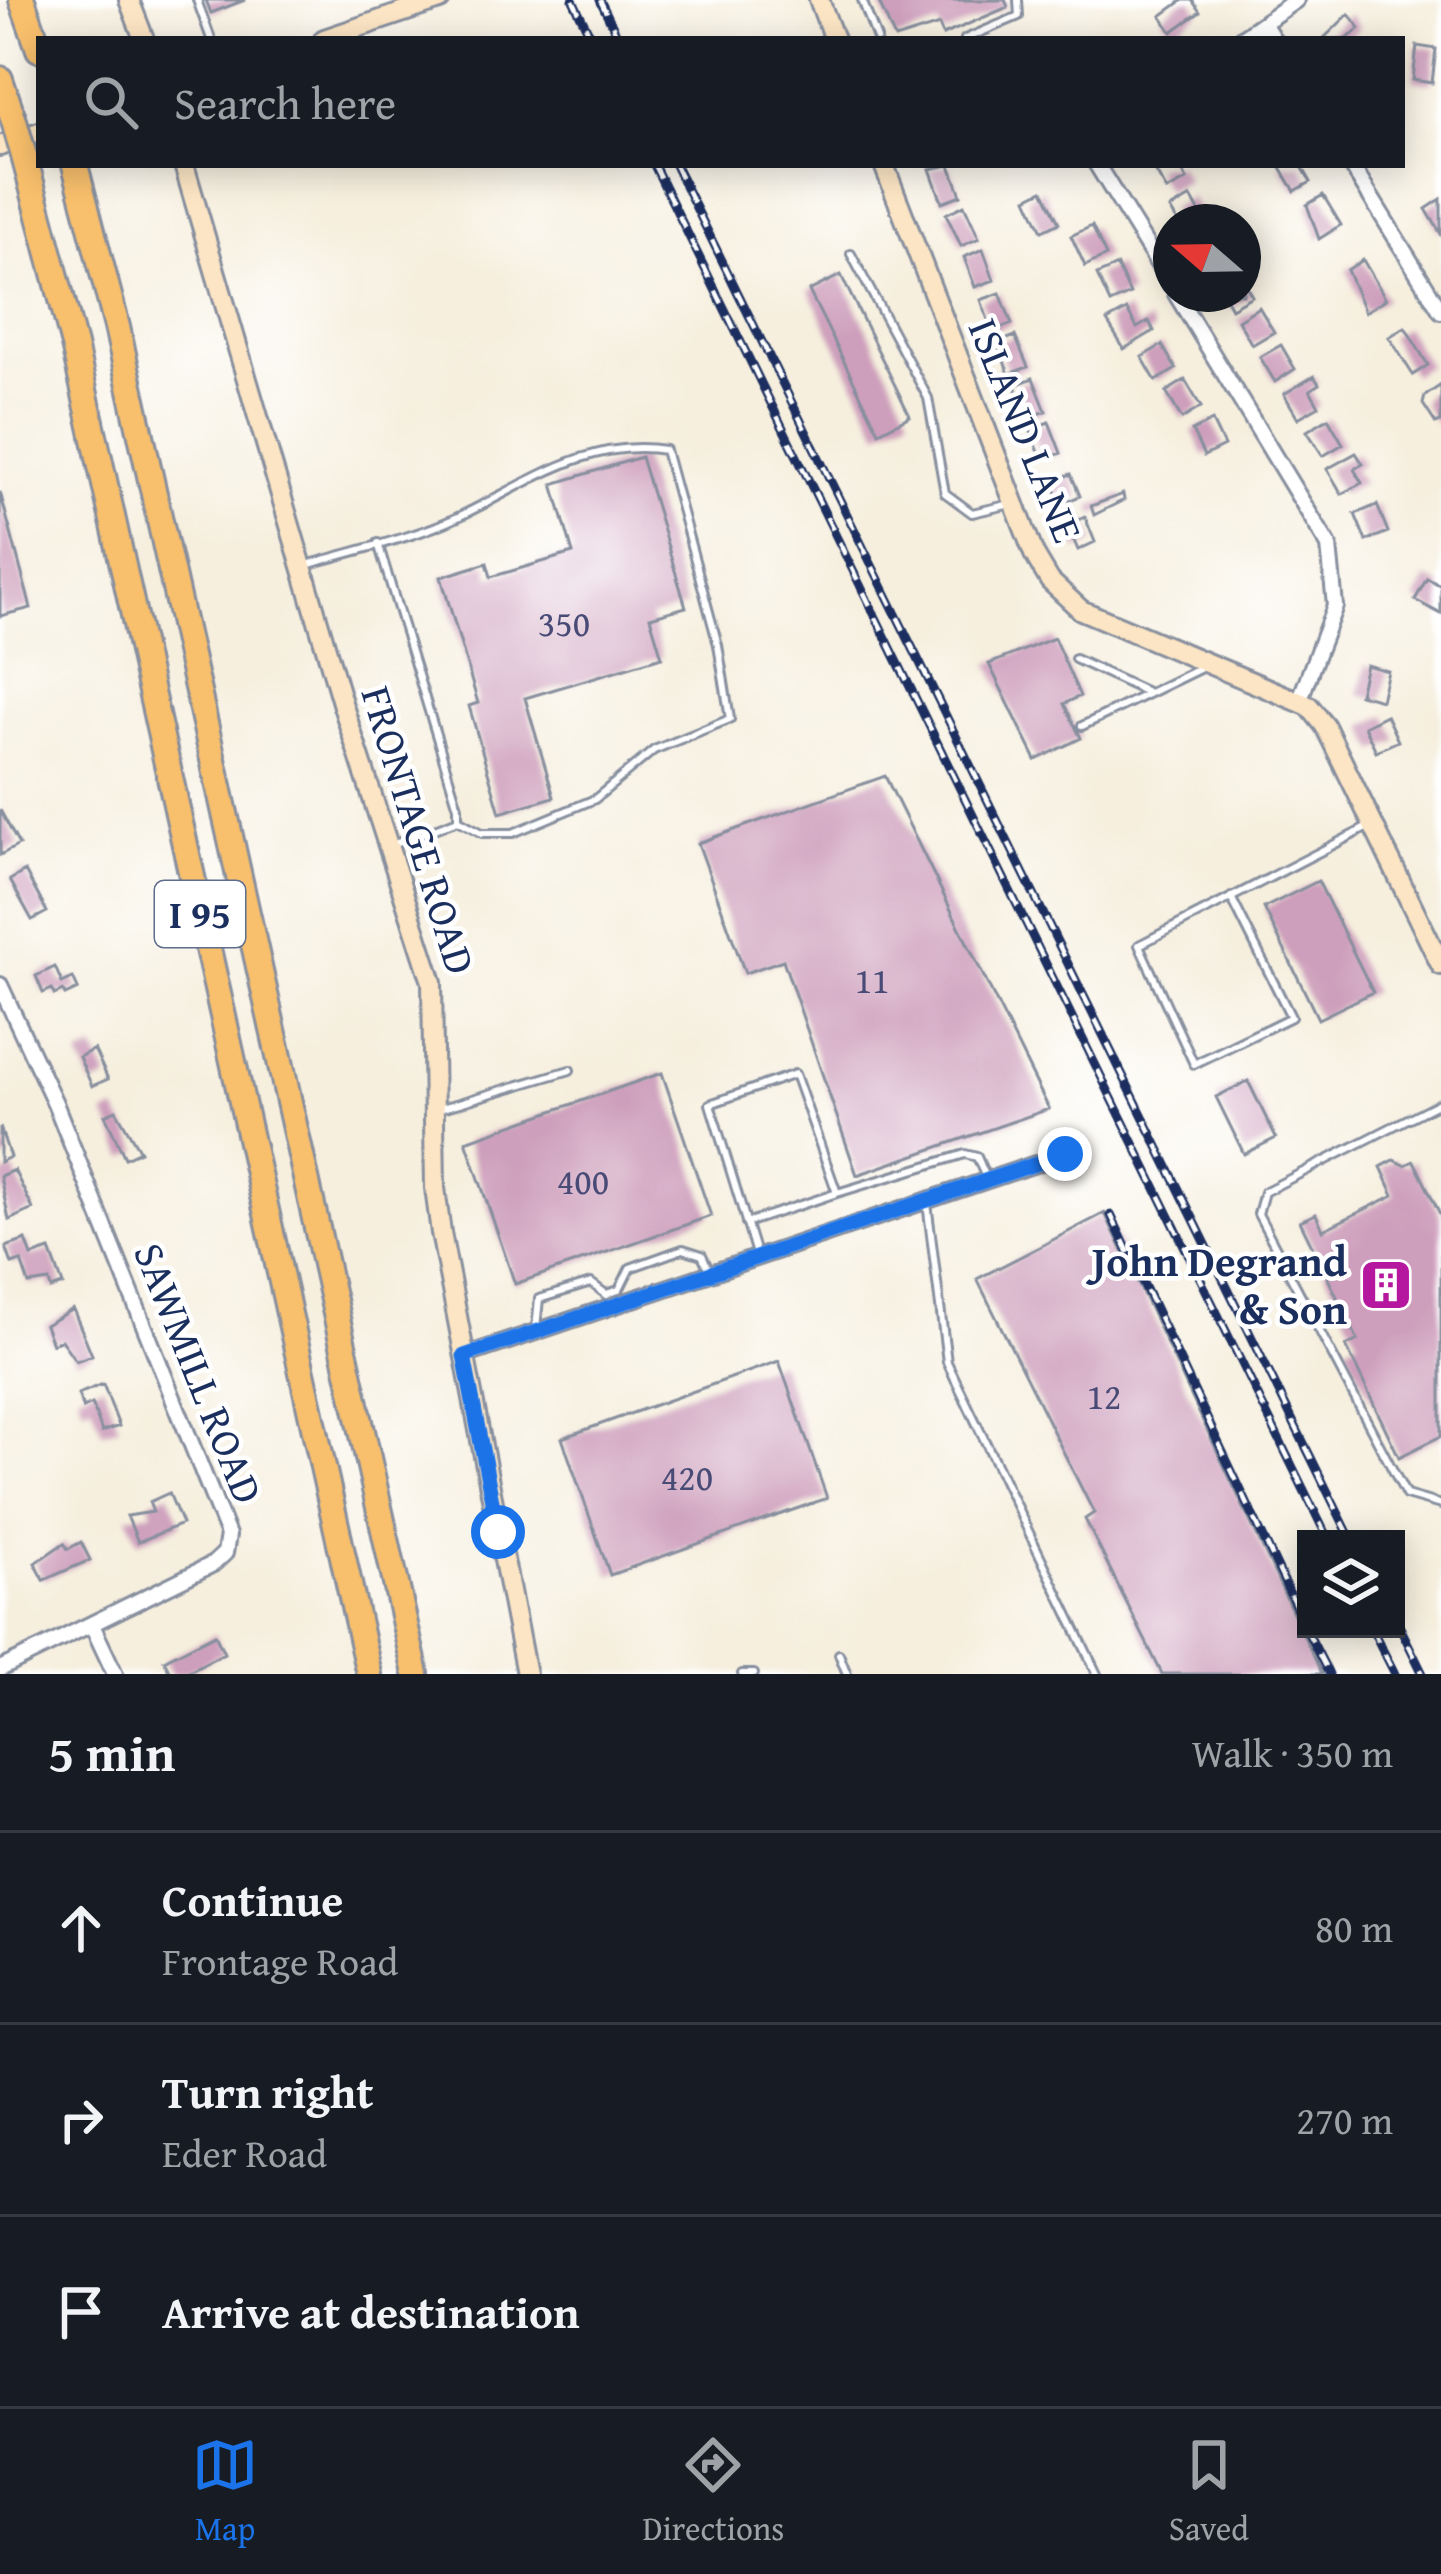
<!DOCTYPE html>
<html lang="en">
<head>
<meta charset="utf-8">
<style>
	:root { --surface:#171b24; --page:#20242c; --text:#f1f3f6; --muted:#9ea1a6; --line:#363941; --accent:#1a73e8 }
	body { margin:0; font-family:"Gentium Book Plus",serif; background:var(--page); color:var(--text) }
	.controls { position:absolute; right:36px; bottom:36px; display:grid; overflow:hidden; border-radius:0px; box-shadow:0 6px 30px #0003 }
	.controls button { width:108px; height:108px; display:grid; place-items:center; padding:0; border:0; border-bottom:3px solid var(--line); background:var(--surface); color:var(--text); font:60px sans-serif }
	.compass { position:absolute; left:1153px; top:204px; width:108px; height:108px; border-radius:50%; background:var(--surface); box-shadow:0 6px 30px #0003; rotate:290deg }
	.stop { position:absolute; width:36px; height:36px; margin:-27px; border:9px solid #1a73e8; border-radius:50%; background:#fff }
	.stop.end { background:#1a73e8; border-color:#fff; box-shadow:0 3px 12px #0008 }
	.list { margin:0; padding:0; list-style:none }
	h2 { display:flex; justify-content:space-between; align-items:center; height:156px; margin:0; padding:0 48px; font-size:51px }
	h2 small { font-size:39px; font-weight:400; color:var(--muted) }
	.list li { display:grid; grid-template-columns:78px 1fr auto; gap:36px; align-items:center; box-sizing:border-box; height:192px; padding:0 48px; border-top:3px solid var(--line) }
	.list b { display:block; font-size:45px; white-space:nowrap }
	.list p { margin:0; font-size:39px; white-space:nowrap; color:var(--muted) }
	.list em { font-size:39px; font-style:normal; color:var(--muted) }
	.icon { flex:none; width:66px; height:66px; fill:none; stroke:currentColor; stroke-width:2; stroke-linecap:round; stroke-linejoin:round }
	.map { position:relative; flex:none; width:1441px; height:1674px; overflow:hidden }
	.search { position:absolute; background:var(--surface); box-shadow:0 6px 30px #0003; left:36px; right:36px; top:36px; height:132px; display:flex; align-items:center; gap:30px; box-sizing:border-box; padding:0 42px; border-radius:0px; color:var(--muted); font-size:45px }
	.sheet { height:732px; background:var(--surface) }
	nav { display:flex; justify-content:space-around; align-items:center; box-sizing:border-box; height:168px; border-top:3px solid var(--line); background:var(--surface); font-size:33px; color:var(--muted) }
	nav a { display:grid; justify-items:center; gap:6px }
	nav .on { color:var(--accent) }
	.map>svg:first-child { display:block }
</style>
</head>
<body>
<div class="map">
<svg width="1441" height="1674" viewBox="0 0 1441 1674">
	<rect width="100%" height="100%" fill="#fff"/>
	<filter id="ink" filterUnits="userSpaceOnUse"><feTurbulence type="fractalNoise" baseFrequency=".00833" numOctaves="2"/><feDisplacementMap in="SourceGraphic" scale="24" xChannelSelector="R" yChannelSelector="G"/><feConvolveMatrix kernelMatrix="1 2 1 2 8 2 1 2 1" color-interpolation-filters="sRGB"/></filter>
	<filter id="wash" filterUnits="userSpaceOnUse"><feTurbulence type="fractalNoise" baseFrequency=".004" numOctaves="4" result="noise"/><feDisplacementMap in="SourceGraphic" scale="48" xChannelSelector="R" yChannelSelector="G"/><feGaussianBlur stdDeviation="2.7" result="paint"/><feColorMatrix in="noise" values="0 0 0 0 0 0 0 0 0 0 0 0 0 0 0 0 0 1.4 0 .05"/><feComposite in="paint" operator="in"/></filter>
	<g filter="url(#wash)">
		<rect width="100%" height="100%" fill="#f6efde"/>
		<g id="blocks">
			<!-- building -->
			<path fill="#ce9fbc" d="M206 0H245L211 13Z
				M878 0H1005L1008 7 943 35 939 25 895 39Z
				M1183 0H1192L1200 12 1172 32 1161 16Z
				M1349 14 1360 28 1347 39H1323Z
				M1417 46 1436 49 1432 83 1413 80Z
				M950 165 961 195 942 202 930 169Z
				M1161 165H1179L1187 180 1167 191 1154 169Z
				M1279 165H1301L1311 182 1295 191Z
				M1043 190 1059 223 1042 231 1027 198Z
				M1323 195 1341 225 1319 239 1307 205Z
				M1191 197 1204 220 1178 222 1170 209Z
				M1441 199V234L1426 209Z
				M964 205 979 238 961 246 946 214Z
				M1092 226 1106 256 1085 266 1071 236Z
				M983 249 994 280 975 287 964 257Z
				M1363 260 1386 299 1365 312 1347 270Z
				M1117 266 1130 294 1110 303 1097 275Z
				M841 275 910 416 879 432 809 291Z
				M1243 281 1252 296 1231 308 1223 294H1243Z
				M1000 293 1012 324 992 331 981 300Z
				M1259 307 1274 332 1252 345 1238 320Z
				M1127 310 1137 328 1149 321 1154 331 1124 349 1107 321Z
				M1405 327 1428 365 1413 375 1389 337Z
				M1015 336 1028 367 1009 374 997 343Z
				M1162 345 1176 369 1156 381 1142 357Z
				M1281 345 1295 369 1275 382 1260 357Z
				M1314 376 1319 384 1310 390 1319 406 1298 418 1284 394Z
				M1033 378 1046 411 1027 418 1015 385Z
				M1185 380 1201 407 1182 419 1166 392Z
				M1441 385V422L1436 424 1423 404 1425 396Z
				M1328 418 1343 444 1323 456 1307 431Z
				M1212 421 1224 446 1204 456 1192 431Z
				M1049 422 1061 453 1042 460 1030 429Z
				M1356 453 1363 464 1354 469 1362 483 1342 494 1327 469Z
				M641 457 686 607 650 617 662 657 525 698 554 797 500 813 469 706 478 703 441 577 487 563 491 577 573 553 553 484Z
				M1071 474 1080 496 1061 504 1052 481Z
				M0 492 31 608 0 616Z
				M1123 494 1124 500 1094 515 1091 506Z
				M1377 505 1388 532 1366 541 1355 514Z
				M1085 517 1095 542 1078 550 1067 525Z
				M1427 578 1441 586V614L1415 600Z
				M1054 638 1080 696 1064 704 1081 738 1036 760 989 664Z
				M1366 665 1388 671 1381 700 1359 694Z
				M1386 715 1398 741 1376 751 1364 726Z
				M885 776 1049 1109 857 1175 783 960 745 973 698 843Z
				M0 810 19 845 0 855Z
				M25 871 47 912 32 920 10 880Z
				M1318 881 1373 992 1318 1019 1264 908Z
				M55 967 62 983 73 978 78 989 65 995 63 991 54 995 52 989 43 993 36 976Z
				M94 1049 108 1079 92 1086 79 1057Z
				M662 1073 711 1216 515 1284 466 1141Z
				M1248 1081 1276 1138 1244 1154 1216 1097Z
				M116 1110 140 1151 125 1158 105 1115Z
				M0 1127 10 1157 0 1162Z
				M1394 1160 1405 1165 1414 1161 1441 1216V1436L1399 1457 1346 1346 1358 1340 1300 1221 1316 1214 1323 1230 1394 1195 1381 1167Z
				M14 1170 33 1209 9 1220 0 1176Z
				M1105 1213 1322 1674H1162L1085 1519 1094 1513 977 1279Z
				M26 1240 32 1256 50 1250 63 1285 51 1289 49 1281 29 1284 21 1261 12 1264 6 1247Z
				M73 1309 92 1355 76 1361 61 1340 52 1344 45 1325Z
				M779 1361 827 1498 610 1575 562 1438Z
				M103 1384 119 1426 102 1432 92 1404 83 1408 78 1394Z
				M169 1493 182 1524 138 1542 127 1516 153 1512 149 1502Z
				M81 1542 90 1560 44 1580 35 1563 64 1543 68 1549Z
				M215 1634 224 1653 183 1674H171L164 1660Z"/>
		</g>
	</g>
	<g filter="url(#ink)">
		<use href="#blocks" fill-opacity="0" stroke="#888f9e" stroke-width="3"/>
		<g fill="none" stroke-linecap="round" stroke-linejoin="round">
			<!-- lane casing -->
			<g stroke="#888f9e" stroke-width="12">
				<path id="lane" d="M197 0 211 39
					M862 0 877 39
					M965 39 1019 16 1018 0
					M851 254 928 398 945 493 972 513 1011 504
					M378 543 458 807V820L389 846
					M307 565C356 550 411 539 458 517 524 486 588 437 665 450L718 645 730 719 654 750 595 799 513 833H482L458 820
					M1075 659 1149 693
					M1082 726 1201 668
					M1231 897 1291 1017 1194 1064 1139 945 1370 826
					M1441 1102 1264 1192 1258 1214 1406 1495 1441 1505
					M439 1109 570 1070
					M927 1203 947 1362 1097 1674
					M746 1223 837 1193
					M756 1254 710 1104 795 1074 837 1193 965 1154 977 1157 987 1180
					M606 1294 619 1290 630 1268 683 1249 702 1255 709 1270
					M536 1328 539 1299 591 1283 607 1295
					M839 1654 847 1674
					M742 1674H754"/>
			</g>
			<!-- street casing -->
			<g stroke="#888f9e" stroke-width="20">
				<path id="street" d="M1263 23 1273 39
					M1240 39 1296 0
					M1097 165 1171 285
					M1351 165 1441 311
					M1176 294 1329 546 1335 606 1300 699
					M0 985 55 1103 228 1535 225 1553 213 1564 0 1669
					M464 1356 1065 1154
					M92 1625 115 1674"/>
			</g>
			<!-- secondary casing -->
			<g stroke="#888f9e" stroke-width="24">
				<path id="secondary" d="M129 0 144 39
					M819 0 834 39
					M324 39 440 0
					M0 146 39 132
					M184 165 343 706 432 982 435 1188 441 1233 526 1674
					M884 165 1034 554 1050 581 1081 610 1309 706 1325 726 1441 965"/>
			</g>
			<!-- highway casing -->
			<g stroke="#888f9e" stroke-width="30">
				<path id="highway" d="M22 0 39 49
					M0 79 14 121
					M24 156 74 345 369 1674
					M75 165 117 327 416 1674"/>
			</g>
			<!-- lane -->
			<use href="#lane" stroke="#fff" stroke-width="6"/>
			<!-- street -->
			<use href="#street" stroke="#fff" stroke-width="14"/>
			<!-- secondary -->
			<use href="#secondary" stroke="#fce5c4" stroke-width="18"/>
			<!-- highway -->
			<use href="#highway" stroke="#f8bf6c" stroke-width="24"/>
			<!-- rail casing -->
			<g stroke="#1b2f5e" stroke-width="9">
				<path id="rail" d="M573 0 592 39
					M600 0 619 39
					M654 165 1328 1539
					M675 165 1351 1539
					M1111 1215 1306 1628
					M1396 1619 1423 1674
					M1306 1629 1329 1674
					M1372 1629 1395 1674"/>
			</g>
			<!-- rail -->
			<use href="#rail" stroke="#fff" stroke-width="4.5" stroke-dasharray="14" stroke-linecap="butt"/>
			<!-- highway-bridge casing -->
			<g stroke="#888f9e" stroke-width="30" stroke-linecap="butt">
				<path id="highway-bridge" d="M14 121 24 156"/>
			</g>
			<!-- highway-bridge -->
			<use href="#highway-bridge" stroke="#f8bf6c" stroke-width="24"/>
		</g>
	</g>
	<g fill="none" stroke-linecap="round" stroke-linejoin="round" filter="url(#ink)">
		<!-- route -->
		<path stroke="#1a73e8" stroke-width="15" d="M498 1532 464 1356 1065 1154"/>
	</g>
	<!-- icons -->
	<defs>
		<g id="building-square" transform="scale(2.7)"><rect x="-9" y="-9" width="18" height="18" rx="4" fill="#b5179e" stroke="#fff"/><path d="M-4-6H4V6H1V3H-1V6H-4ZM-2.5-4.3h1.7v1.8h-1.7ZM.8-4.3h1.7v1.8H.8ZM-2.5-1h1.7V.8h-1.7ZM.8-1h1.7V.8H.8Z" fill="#fff"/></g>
	</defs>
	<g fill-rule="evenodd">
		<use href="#building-square" x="1386" y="1285"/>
	</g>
	<g text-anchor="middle" stroke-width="9" stroke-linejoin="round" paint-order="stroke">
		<!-- number labels -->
		<g font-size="36" fill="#484b76">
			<text x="564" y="636">350</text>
			<text x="872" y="993">11</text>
			<text x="583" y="1194">400</text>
			<text x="1104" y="1409">12</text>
			<text x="687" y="1490">420</text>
		</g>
		<!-- shield labels -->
		<rect fill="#fff" stroke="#5f6d8e" stroke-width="3" x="155" y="881" width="90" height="66" rx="9"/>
		<g font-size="39" font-weight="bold" fill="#1b2f5e">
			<text x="200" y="928">I 95</text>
		</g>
		<!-- street labels -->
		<g font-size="42" fill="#1b2f5e" stroke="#fff">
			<text transform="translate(1026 430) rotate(68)" y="15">ISLAND LANE</text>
			<text transform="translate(419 830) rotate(73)" y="15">FRONTAGE ROAD</text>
			<text transform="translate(199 1373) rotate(68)" y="15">SAWMILL ROAD</text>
		</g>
		<!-- poi labels -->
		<g font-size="42" font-weight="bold" fill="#1b2f5e" stroke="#fff" text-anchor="end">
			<text x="1347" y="1276">John Degrand<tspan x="1347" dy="48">&amp; Son</tspan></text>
		</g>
	</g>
</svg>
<div class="controls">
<button><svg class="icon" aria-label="layers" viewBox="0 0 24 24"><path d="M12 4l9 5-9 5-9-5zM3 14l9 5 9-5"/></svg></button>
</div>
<svg class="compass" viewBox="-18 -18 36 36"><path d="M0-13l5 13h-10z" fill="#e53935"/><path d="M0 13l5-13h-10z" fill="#9ea1a6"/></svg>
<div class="stop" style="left:498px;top:1532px"></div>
<div class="stop end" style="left:1065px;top:1154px"></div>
<div class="search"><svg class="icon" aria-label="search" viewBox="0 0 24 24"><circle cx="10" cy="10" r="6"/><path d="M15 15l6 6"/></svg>Search here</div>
</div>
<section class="sheet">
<h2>5 min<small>Walk · 350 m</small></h2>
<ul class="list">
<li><svg class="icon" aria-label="ahead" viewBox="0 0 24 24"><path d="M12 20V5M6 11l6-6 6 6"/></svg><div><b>Continue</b><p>Frontage Road</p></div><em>80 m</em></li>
<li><svg class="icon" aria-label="right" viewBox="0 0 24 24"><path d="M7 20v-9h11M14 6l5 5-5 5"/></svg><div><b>Turn right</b><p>Eder Road</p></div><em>270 m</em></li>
<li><svg class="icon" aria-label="arrive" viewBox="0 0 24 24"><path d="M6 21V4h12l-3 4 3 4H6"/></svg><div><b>Arrive at destination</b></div></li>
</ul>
</section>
<nav>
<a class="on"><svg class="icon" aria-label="map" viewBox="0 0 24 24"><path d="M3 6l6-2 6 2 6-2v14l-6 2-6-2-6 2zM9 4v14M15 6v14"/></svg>Map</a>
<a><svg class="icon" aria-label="directions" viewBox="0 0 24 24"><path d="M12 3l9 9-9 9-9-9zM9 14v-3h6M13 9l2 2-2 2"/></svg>Directions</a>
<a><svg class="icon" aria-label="saved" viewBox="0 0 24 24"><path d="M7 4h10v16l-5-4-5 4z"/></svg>Saved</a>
</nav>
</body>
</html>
